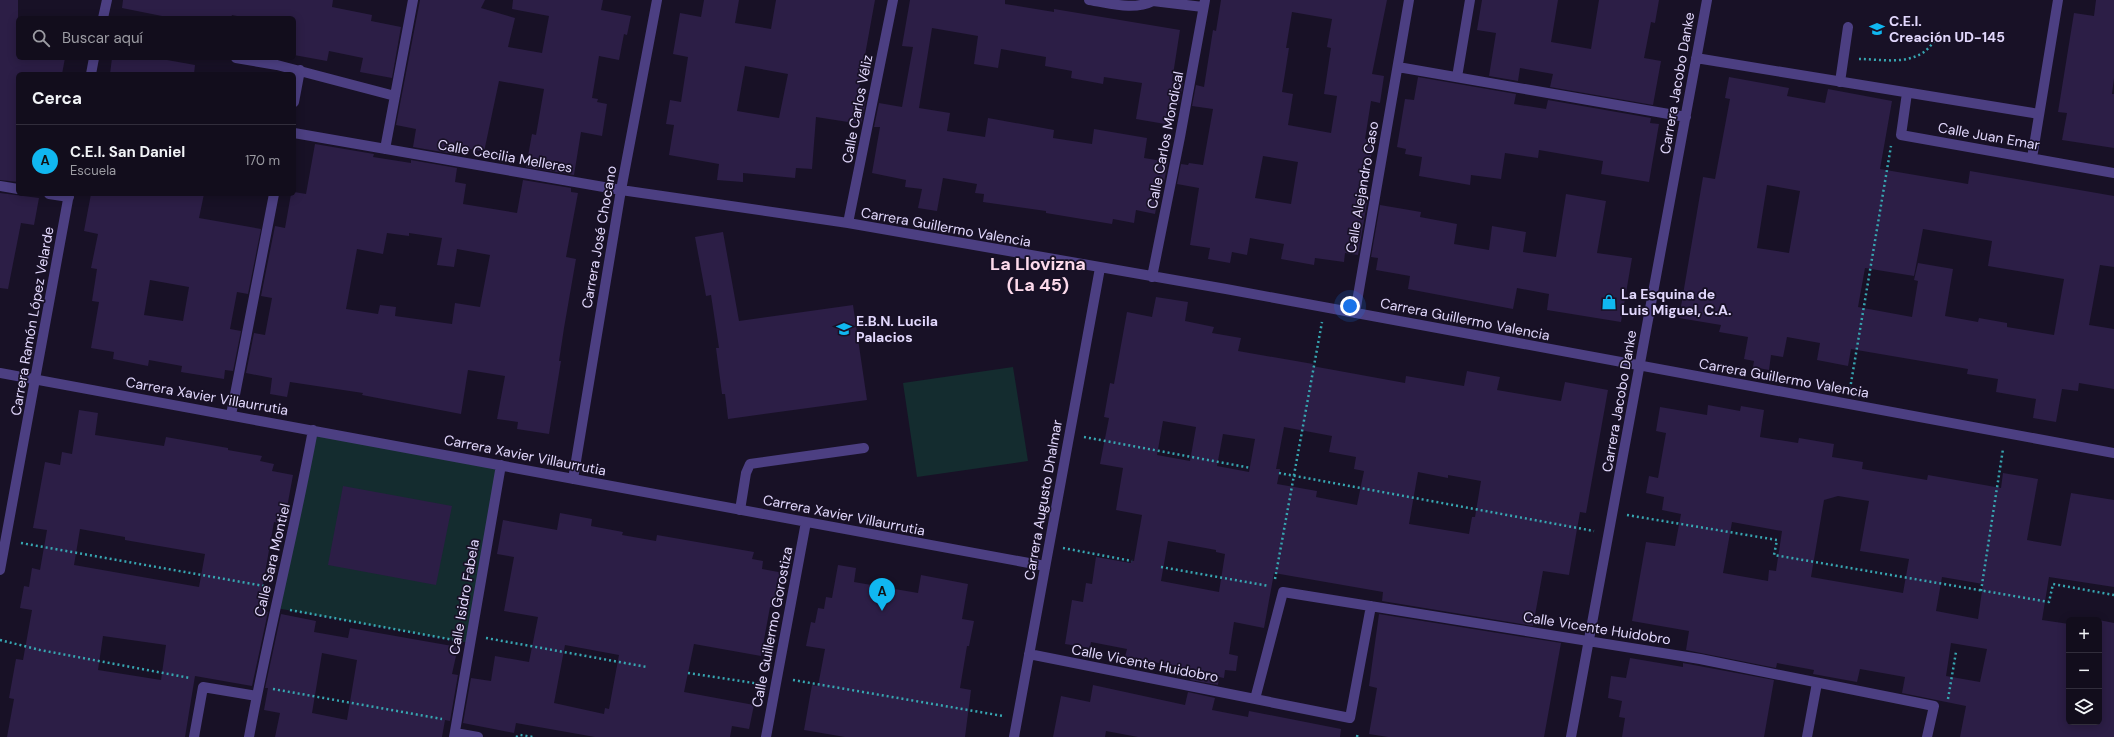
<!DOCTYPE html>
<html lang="es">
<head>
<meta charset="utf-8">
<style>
	:root { --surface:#120d1c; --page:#1b1625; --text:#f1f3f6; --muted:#9c9ca3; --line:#312d3b; --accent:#10b7f0 }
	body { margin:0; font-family:"DM Sans",sans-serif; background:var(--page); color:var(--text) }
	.controls { position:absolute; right:12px; bottom:12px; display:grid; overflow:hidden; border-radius:6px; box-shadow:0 2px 10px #0003 }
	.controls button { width:36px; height:36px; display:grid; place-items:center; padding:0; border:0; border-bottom:1px solid var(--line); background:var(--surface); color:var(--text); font:20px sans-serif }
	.you { position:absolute; left:1350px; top:306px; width:14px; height:14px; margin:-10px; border:3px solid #fff; border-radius:50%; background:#1a73e8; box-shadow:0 0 0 6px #1a73e833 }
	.badge { display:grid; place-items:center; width:26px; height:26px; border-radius:50%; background:var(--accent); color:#111; font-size:13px; font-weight:700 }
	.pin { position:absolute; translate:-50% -33px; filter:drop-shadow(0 1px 2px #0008) }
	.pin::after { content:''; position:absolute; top:21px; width:14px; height:12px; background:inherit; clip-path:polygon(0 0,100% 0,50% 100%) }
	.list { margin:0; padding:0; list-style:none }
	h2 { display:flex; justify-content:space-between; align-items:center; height:52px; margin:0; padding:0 16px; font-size:17px }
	h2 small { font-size:13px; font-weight:400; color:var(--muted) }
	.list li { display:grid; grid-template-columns:26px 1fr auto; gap:12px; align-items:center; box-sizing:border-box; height:72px; padding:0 16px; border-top:1px solid var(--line) }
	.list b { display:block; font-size:15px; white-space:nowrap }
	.list p { margin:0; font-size:13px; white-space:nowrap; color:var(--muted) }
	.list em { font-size:13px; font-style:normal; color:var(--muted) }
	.icon { flex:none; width:22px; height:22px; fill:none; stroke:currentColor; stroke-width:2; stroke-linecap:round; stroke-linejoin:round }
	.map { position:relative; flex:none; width:2114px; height:737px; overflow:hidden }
	.search { position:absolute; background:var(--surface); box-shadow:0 2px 10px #0003; left:16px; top:16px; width:280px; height:44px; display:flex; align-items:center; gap:10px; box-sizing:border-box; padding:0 14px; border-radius:6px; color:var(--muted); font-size:15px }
	.panel { position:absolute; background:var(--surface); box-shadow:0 2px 10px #0003; left:16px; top:72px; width:280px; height:124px; border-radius:6px }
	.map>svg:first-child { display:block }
</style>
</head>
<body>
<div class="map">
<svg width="2114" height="737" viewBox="0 0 2114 737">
	<rect width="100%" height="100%" fill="#181126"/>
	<!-- green -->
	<path fill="#142c2f" d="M1013 367 1028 461 917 477 903 383Z
		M313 430 501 465 470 643 276 608Z"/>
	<!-- building -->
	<path fill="#2c1e46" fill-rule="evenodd" d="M0 0H18V58H65L62 74H18V182L0 180Z
		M123 0H333L332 7 372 15 371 21 401 27 392 78 360 72 363 58 329 51 327 61 294 55V18H247L232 15 231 18H172L122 8Z
		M420 0H485L481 8 515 18 508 47 542 53 549 16 512 9 513 0H603L601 10 631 16 627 35 624 34 619 60 599 56 592 98 598 99 597 102 607 104 602 136 581 132 574 175 526 167 532 134 536 135 544 89 499 81 484 152 461 147 459 155 413 147 416 129 396 125Z
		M704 0H739L735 23 771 29 776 0H875L857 99 866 101 861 124 816 117 812 169 796 168 795 178 743 173V182L717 180 719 164 669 155 674 125 666 124 670 100 681 102 688 57 673 54 680 13 701 17ZM745 66 788 74 779 118 737 111Z
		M910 0H1005V4L1054 12V9L1180 30 1172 81 1183 83 1179 104 1174 103 1171 125 1136 119 1142 83 1104 77 1103 84 1071 78 1072 71 1045 66 1046 57 1001 49 998 68 974 64 978 36 932 28 919 108 950 113 947 131 985 137 988 118 1054 130 1053 138 1092 144 1094 129 1147 138 1144 158 1168 162 1164 182 1161 181 1155 214 1136 210 1134 223 1113 219 1112 224 1046 213V211L983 202 984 194 975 193 977 184 943 178 937 211 918 208 922 189 905 187 906 180 872 173 880 127H874L879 103 902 107 913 47 902 46Z
		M1221 0H1387L1372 74 1384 76 1380 103 1371 101 1365 139 1374 140 1363 202 1367 203 1358 255 1345 253 1344 262 1315 258 1314 265 1281 259 1284 244 1250 238 1247 255 1232 252 1230 263 1208 259 1210 248 1190 245 1199 188 1177 184 1181 164 1188 165 1189 163 1203 165 1213 109 1192 106 1196 85 1204 87 1213 30 1216 31ZM1292 12 1332 19 1327 47 1331 48 1324 94 1337 96 1331 133 1288 125 1293 94 1282 92 1289 48H1286ZM1263 156 1298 162 1291 204 1255 198Z
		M1482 0H1558L1551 42 1591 49 1599 0H1659L1655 23 1651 22 1644 58 1661 61 1653 105 1550 87 1553 74 1520 68 1518 81 1489 76 1496 33 1477 30Z
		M2096 0H2114V78L2112 94H2114V148L2062 140 2067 113 2058 112 2074 13 2094 16Z
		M112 58H156L195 65 194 74H110Z
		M1418 77 1516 94 1514 104 1546 109 1548 100 1651 118 1650 123 1659 124 1649 182 1601 174 1603 161 1539 150 1538 158 1505 153 1501 179 1471 175 1470 185 1419 176 1422 157 1405 154 1406 149 1397 147 1405 99 1414 100Z
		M1729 77 1789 88 1787 96 1825 103 1828 89 1892 101 1880 169 1968 184 1970 171 2114 196V267L2100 265 2089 325 2114 329V389L2079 383 2078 391 2062 389 2056 422 2033 418 2036 399 1996 392 1998 379 1967 374 1968 369 1851 349 1848 366 1817 360 1820 343 1787 337 1783 357 1771 355 1769 370 1753 367 1754 361 1744 359 1748 337 1719 332 1721 325 1679 318 1703 177 1715 179 1730 99 1725 98ZM1767 185 1800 191 1789 253 1757 248ZM1923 229 1992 241 1988 266 2064 279 2054 335 2007 327V323L1979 318 1978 322 1945 316 1953 269 1918 263 1914 280 1918 281 1912 317 1858 307 1865 268 1914 276Z
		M315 144 374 154 373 157 411 163V160L457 168 455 182 466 184 463 204 517 213 523 180 571 188V192L578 193 566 257 576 259 564 328 559 361H561L549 434 517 429 518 422 497 419 505 376 468 370 461 414 362 395 363 393 290 382 287 397 270 394 272 378 246 373 254 333 265 335 272 298 261 296 275 226 285 228 291 194H294V192L306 194ZM387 233 409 236V233L442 238 437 265 454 267 457 249 490 255 480 307 455 303 452 324 395 316 396 307 380 305 378 314 346 309 357 249 383 254Z
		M0 193 39 198 34 225 21 223 8 289 0 288Z
		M91 194H204L199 218 261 229 248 294 237 292 230 329 241 331 233 371 225 370 224 379 181 372 182 366 149 360 148 366 113 359 114 352 91 348 99 302 92 301 97 269 91 268 98 234 84 231ZM150 280 189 287 183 321 144 315Z
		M1566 194 1606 201 1597 253 1632 258 1621 322 1547 310 1549 294 1517 288 1513 309 1408 289 1410 276 1376 270 1378 258 1371 257 1380 205 1421 212 1420 217 1457 224 1454 244 1489 250 1492 226 1526 232 1523 252 1556 257Z
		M723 232 739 321 853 305 867 400 728 419 725 394H722L716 348H719L711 295 706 296 695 237Z
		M1156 297 1188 302 1185 321 1214 327 1212 333 1241 338 1238 351 1313 364 1312 366 1405 383 1406 376 1464 386 1467 371 1500 377 1497 390 1561 401 1565 382 1608 390 1586 513 1580 512 1569 575 1543 571 1533 626 1382 601 1383 592 1274 573 1264 628 1234 622 1229 654 1238 656 1236 671 1225 670 1224 678 1219 677 1218 685 1190 680 1193 669 1125 657 1127 649 1091 642 1090 648 1065 644 1072 600 1083 602 1086 583 1092 584 1096 557 1131 563 1132 561H1134L1142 515 1116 510 1123 468 1100 464 1109 418 1104 417 1110 383 1114 384 1127 312 1152 317ZM1163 421 1196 427 1190 461 1157 455ZM1284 427 1332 436 1329 452 1356 457 1354 469 1364 471 1357 505 1316 497 1317 491 1277 484 1280 469H1276ZM1223 434 1255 439 1249 472 1217 466ZM1418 472 1448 478V475L1481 481 1475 517H1472L1469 534 1409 524ZM1168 541 1216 550V552L1225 554 1219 592 1161 581Z
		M1708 405 1740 411 1741 406 1764 410 1760 437 1798 443 1799 438 1834 444 1832 457 1863 462 1862 469 1927 480 1928 475 2001 488 2003 473 2038 479 2027 540 2061 546 2071 493 2114 500V587L2049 577 2042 620 2069 624V722H2099V620L2114 623V737H1960L1966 706 1902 693 1905 677 1860 669 1857 682 1813 674 1814 670 1777 663 1776 668 1686 650 1689 631 1632 621 1646 542 1675 546 1681 514 1662 510 1664 497 1646 493 1649 476 1658 478 1666 433 1656 431 1660 407 1707 415ZM1838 496 1869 501 1860 551 1909 559 1903 593 1811 577 1824 500ZM1732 522 1782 531 1776 571 1769 570 1768 581 1723 573ZM1942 577 1983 584 1978 619 1936 611ZM1951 643 1987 649 1980 682 1946 676Z
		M79 410 98 413 95 435 164 446 166 437 228 448V450L262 456 260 461 274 464 272 471 293 475 284 524 274 522 262 590 269 591 265 611 268 612 252 686 195 676 185 737H7L14 699 9 698 16 659 23 660 32 610 20 608 24 586 29 587 32 568 40 570 47 530 33 528 45 462 60 465 62 452 72 454ZM80 529 125 537V540L205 554 199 587 74 565ZM103 636 166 645 161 680 98 670Z
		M343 486 452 506 436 585 328 565Z
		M560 513 592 519 591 526 623 532 622 535 656 541 657 535 754 552 752 559 763 561 762 569 784 573 778 608 770 607 761 656 694 644 684 692 754 705 749 729 732 726 730 737H595L516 723 514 733 463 723 471 678 491 681 495 656 529 662 538 617 504 611 514 557 497 554 503 520 557 530ZM565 645 619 655 609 709 605 708 604 714 554 703Z
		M838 565 856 568 854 582 918 593 921 575 968 584 962 619 974 621 969 646H967L960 688 971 690 965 737H845L804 730 812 685 818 686 825 649 806 646 811 622 815 623 818 608 824 609 826 597 832 598Z
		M281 614 316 621 314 632 348 638 350 628 458 647 452 674 458 675 450 721 445 720 442 737H275L280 713 264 710 268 688H265ZM322 653 357 660 347 720 312 713Z
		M1379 614 1561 643 1544 737H1388L1369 734 1377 688 1369 686Z
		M1630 658 1683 667V663L1774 680 1764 737H1622L1625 718 1619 717 1622 701 1608 698 1611 676 1626 678Z
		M1093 685 1185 705 1188 692 1215 698 1212 710 1248 717 1249 711 1341 729 1340 737H1138L1106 731 1105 737H1053L1061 696 1090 702Z"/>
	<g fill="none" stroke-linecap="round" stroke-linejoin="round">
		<!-- path -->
		<path stroke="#37a6b1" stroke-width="2.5" stroke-dasharray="2 3" stroke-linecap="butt" d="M1859 59C1880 59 1905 65 1924 52 1930 48 1935 39 1941 34
			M1850 389 1891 146
			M1084 437 1251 468
			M1279 473 1594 531
			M1627 515 1777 540 1774 555 2049 602 2053 584 2114 595
			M21 543 264 586
			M1063 548 1132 561
			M1161 567 1269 586
			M1275 579 1322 322
			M1981 591 2003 449
			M290 610 454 640
			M486 638 647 667
			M0 640 40 650 190 678
			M688 673 760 684
			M793 680 1003 716
			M273 689 442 719
			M1948 699 1956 652
			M516 737 520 735 533 737
			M1357 737 1358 732"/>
		<!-- service -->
		<path stroke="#4c3f82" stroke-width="10" d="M1840 82 1848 27
			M740 510 746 473 750 464 864 448"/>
		<!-- minor -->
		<path stroke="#4c3f82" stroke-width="10" d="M1089 0C1110 3 1133 11 1153 1
			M1153 1 1203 7
			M103 18 107 0
			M236 58 277 65 395 96
			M1696 58 2039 114
			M1398 67 1686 117
			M91 74 94 58
			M1457 77 1470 0
			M1907 93 1901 135 2114 173
			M294 102 300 70
			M294 133 621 190 848 223 1226 289 2114 453
			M385 149 413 0
			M2032 158 2058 0
			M0 186 18 189
			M49 194 69 197
			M848 223 893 0
			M1152 277 1180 137 1205 0
			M1355 313 1409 0
			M0 373 1045 566
			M231 415 274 194
			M573 479 621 190 657 0
			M0 570 69 194
			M1029 654 1350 718 1371 606
			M1255 699 1283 592 1700 659 1934 706 1927 737
			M455 733 478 737
			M194 737 203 687 257 696
			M249 737C268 634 294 533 313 430
			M454 737 501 465
			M766 737 806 522
			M1014 737 1100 268
			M1571 737 1707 0
			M1807 737 1817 683"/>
	</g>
	<!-- icons -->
	<defs>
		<g id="school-bare" transform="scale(1.2)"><path d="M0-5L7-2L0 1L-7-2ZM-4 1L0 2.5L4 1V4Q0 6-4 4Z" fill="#10b7f0" stroke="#181126" stroke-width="2.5" paint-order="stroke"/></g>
		<g id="shop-bare" transform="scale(1.2)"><path d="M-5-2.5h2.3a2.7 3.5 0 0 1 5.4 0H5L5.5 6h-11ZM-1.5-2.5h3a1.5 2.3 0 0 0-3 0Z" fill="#10b7f0" stroke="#181126" stroke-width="2.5" paint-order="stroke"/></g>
	</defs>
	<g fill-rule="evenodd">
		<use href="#school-bare" x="1877" y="29"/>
		<use href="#shop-bare" x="1609" y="302"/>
		<use href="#school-bare" x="844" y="329"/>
	</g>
	<g text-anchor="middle" stroke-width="3.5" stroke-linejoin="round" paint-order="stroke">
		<!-- poi labels -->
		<g font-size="14" font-weight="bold" fill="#e2d8fd" stroke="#181126" text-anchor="start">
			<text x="1889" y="26">C.E.I.<tspan x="1889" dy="16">Creación UD-145</tspan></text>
			<text x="1621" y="299">La Esquina de<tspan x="1621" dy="16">Luis Miguel, C.A.</tspan></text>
			<text x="856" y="326">E.B.N. Lucila<tspan x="856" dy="16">Palacios</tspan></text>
		</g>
		<!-- street labels -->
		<g font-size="14" fill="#e2d8fd" stroke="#181126">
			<text transform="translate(1677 83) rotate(-80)" y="5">Carrera Jacobo Danke</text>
			<text transform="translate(857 109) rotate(-79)" y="5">Calle Carlos Véliz</text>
			<text transform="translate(1989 136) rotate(10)" y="5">Calle Juan Emar</text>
			<text transform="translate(1165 140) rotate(-79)" y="5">Calle Carlos Mondical</text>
			<text transform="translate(505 156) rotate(10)" y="5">Calle Cecilia Melleres</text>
			<text transform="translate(1362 187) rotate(-80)" y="5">Calle Alejandro Caso</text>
			<text transform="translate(946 227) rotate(10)" y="5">Carrera Guillermo Valencia</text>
			<text transform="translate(599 237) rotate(-80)" y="5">Carrera José Chocano</text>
			<text transform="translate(1465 319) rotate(11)" y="5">Carrera Guillermo Valencia</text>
			<text transform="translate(32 321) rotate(-80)" y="5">Carrera Ramón López Velarde</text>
			<text transform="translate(1784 378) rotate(10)" y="5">Carrera Guillermo Valencia</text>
			<text transform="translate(207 396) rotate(10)" y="5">Carrera Xavier Villaurrutia</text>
			<text transform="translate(1619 401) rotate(-80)" y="5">Carrera Jacobo Danke</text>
			<text transform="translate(525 455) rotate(11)" y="5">Carrera Xavier Villaurrutia</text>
			<text transform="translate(1043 500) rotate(-80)" y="5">Carrera Augusto Dhalmar</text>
			<text transform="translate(844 515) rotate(11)" y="5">Carrera Xavier Villaurrutia</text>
			<text transform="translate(272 560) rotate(-77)" y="5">Calle Sara Montiel</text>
			<text transform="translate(464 597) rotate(-80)" y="5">Calle Isidro Fabela</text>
			<text transform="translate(772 627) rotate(-79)" y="5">Calle Guillermo Gorostiza</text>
			<text transform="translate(1597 628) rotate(9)" y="5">Calle Vicente Huidobro</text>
			<text transform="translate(1145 663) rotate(11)" y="5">Calle Vicente Huidobro</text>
		</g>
		<!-- district labels -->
		<g font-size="18" font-weight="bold" fill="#fddaeb" stroke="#181126">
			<text x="1038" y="270">La Llovizna<tspan x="1038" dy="21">(La 45)</tspan></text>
		</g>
	</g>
</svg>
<div class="controls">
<button>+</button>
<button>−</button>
<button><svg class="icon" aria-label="layers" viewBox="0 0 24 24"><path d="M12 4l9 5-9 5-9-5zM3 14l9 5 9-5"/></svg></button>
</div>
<div class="you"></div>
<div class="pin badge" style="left:882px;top:611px">A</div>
<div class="search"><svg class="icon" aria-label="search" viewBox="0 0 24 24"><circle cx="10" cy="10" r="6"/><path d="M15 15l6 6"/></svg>Buscar aquí</div>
<section class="panel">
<h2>Cerca<small></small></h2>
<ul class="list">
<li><span class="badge">A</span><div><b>C.E.I. San Daniel</b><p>Escuela</p></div><em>170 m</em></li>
</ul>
</section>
</div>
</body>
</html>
